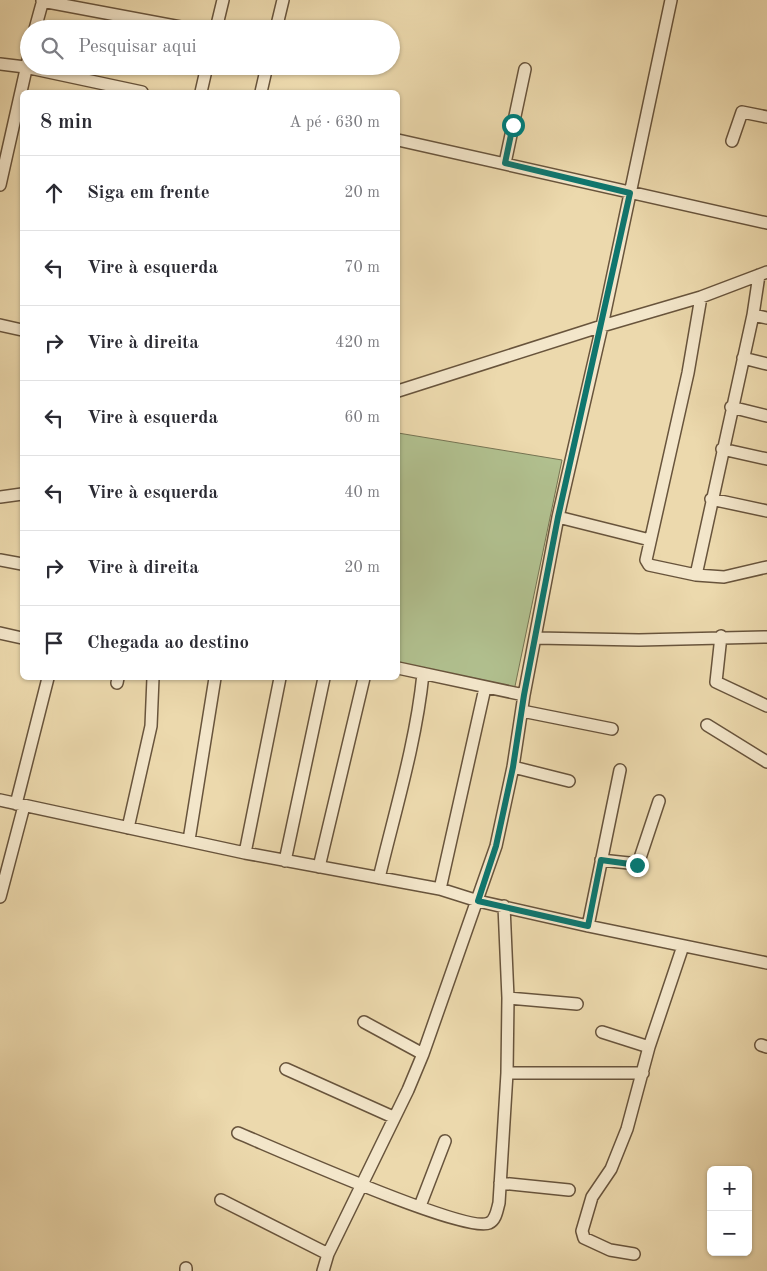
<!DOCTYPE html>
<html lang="pt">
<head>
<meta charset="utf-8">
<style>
	:root { --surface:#fff; --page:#f2f2f3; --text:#2b2b33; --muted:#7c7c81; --line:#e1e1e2 }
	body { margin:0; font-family:"Old Standard TT",serif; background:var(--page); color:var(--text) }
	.controls { position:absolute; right:15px; bottom:15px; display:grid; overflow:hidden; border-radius:8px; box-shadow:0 1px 4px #0004 }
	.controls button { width:45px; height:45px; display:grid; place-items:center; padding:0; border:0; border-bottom:1px solid var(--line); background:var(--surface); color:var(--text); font:25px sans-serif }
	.stop { position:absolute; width:15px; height:15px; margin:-11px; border:4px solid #0f766e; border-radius:50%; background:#fff }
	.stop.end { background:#0f766e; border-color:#fff; box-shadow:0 1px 5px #0008 }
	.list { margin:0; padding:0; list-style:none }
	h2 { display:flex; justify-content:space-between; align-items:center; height:65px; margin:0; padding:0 20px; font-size:21px }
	h2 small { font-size:16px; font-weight:400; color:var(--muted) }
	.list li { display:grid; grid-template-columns:32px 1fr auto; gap:15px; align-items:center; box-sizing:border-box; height:75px; padding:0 20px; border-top:1px solid var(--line) }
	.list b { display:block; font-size:19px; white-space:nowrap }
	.list em { font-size:16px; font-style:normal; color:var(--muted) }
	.icon { flex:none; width:28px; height:28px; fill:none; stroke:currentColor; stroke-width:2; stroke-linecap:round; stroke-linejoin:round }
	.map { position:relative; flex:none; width:767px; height:1271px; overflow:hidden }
	.search { position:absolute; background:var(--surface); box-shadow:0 1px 4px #0004; left:20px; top:20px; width:380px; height:55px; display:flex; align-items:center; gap:12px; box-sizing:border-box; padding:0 18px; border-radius:28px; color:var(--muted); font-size:19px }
	.panel { position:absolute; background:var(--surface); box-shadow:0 1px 4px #0004; left:20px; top:90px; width:380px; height:590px; border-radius:8px }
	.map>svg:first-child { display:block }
</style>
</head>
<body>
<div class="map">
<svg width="767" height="1271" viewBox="0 0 767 1271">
	<rect width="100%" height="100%" fill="#ecd9ad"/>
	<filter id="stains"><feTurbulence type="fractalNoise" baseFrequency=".004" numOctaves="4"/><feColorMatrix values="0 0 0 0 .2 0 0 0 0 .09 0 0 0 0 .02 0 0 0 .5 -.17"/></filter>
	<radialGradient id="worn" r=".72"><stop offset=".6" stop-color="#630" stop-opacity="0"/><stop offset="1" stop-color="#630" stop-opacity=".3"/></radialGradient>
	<!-- green -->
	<path fill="#b1c08f" stroke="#767453" d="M398 433 562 460 514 691 398 664Z"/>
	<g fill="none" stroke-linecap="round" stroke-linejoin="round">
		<!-- street casing -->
		<g stroke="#68543c" stroke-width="14">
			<path id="street" d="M42 1 191 29
				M35 29 43 0
				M216 29 223 0
				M276 29 283 0
				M0 64 25 67 142 92
				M201 92 207 66
				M261 92 267 66
				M398 140 767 223
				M732 141 742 112 767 117
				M505 163 525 69
				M0 185 29 56
				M701 297 688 373 646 560 649 565 696 575 724 577 767 567
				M753 315 767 318
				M0 325 22 330
				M743 358 767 364
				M398 391 602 326 701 297 767 272
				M731 407 767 416
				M722 449 767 459
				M0 497 22 494
				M711 499 767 511
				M558 517 650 540
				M0 560 22 564
				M696 575 753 315 759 275
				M0 633 22 638
				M721 636 716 682 767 706
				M536 638 639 640 767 637
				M398 668 524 695
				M117 683 118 678
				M522 711 612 729
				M707 725 767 762
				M513 767 569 781
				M0 800 245 853 440 889 478 901 588 926 767 963
				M16 804 48 678
				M128 828 151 726 153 678
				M189 840 215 678
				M245 853 280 678
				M601 860 638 864 659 801
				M285 861 324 678
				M319 867 364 678
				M379 878C395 811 416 743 423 674
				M440 889 485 688
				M0 897 24 806
				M588 926 620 770
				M508 998 577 1004
				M364 1022 423 1054
				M602 1032 649 1047
				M761 1045 767 1047
				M286 1069 393 1117
				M507 1073H643
				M238 1133C272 1147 466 1234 489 1223 496 1220 497 1210 499 1203L507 1073 508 998 504 906
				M500 1183 569 1190
				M221 1200 328 1254
				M420 1206 445 1141
				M634 1254 610 1250 584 1238 582 1231 592 1197 611 1169 627 1129 649 1047 683 946
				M186 1271V1268
				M323 1271 328 1254 408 1090 423 1054 496 846 513 767 524 695 558 517 602 326 671 0"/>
		</g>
		<!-- street -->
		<use href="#street" stroke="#f3e6ca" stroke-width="11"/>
	</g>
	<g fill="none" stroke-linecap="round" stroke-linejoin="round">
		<!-- route -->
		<path stroke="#0f766e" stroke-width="6" d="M513 125 505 163 630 193 558 517 524 695 513 767 496 846 478 901 588 926 601 860 637 865"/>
	</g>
	<rect width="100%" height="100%" filter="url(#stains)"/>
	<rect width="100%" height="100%" fill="url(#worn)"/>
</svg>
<div class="controls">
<button>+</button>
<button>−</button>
</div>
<div class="stop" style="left:513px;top:125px"></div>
<div class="stop end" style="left:637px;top:865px"></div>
<div class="search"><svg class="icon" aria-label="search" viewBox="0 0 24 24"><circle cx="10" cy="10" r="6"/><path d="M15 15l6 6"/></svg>Pesquisar aqui</div>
<section class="panel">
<h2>8 min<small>A pé · 630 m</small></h2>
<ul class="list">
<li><svg class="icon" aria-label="ahead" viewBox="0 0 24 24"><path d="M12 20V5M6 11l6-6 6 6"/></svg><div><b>Siga em frente</b></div><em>20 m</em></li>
<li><svg class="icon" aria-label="left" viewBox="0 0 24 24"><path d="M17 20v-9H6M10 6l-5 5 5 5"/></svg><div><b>Vire à esquerda</b></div><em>70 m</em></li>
<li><svg class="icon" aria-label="right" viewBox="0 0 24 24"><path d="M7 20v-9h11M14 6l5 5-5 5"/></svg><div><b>Vire à direita</b></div><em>420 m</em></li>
<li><svg class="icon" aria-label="left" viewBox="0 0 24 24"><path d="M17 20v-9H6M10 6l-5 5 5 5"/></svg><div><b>Vire à esquerda</b></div><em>60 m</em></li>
<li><svg class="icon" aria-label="left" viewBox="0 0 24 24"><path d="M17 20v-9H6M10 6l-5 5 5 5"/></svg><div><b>Vire à esquerda</b></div><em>40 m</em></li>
<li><svg class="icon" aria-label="right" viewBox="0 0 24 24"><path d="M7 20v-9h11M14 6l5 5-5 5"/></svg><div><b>Vire à direita</b></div><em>20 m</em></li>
<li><svg class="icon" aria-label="arrive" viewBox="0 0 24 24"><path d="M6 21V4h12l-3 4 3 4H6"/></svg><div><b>Chegada ao destino</b></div></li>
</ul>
</section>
</div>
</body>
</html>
